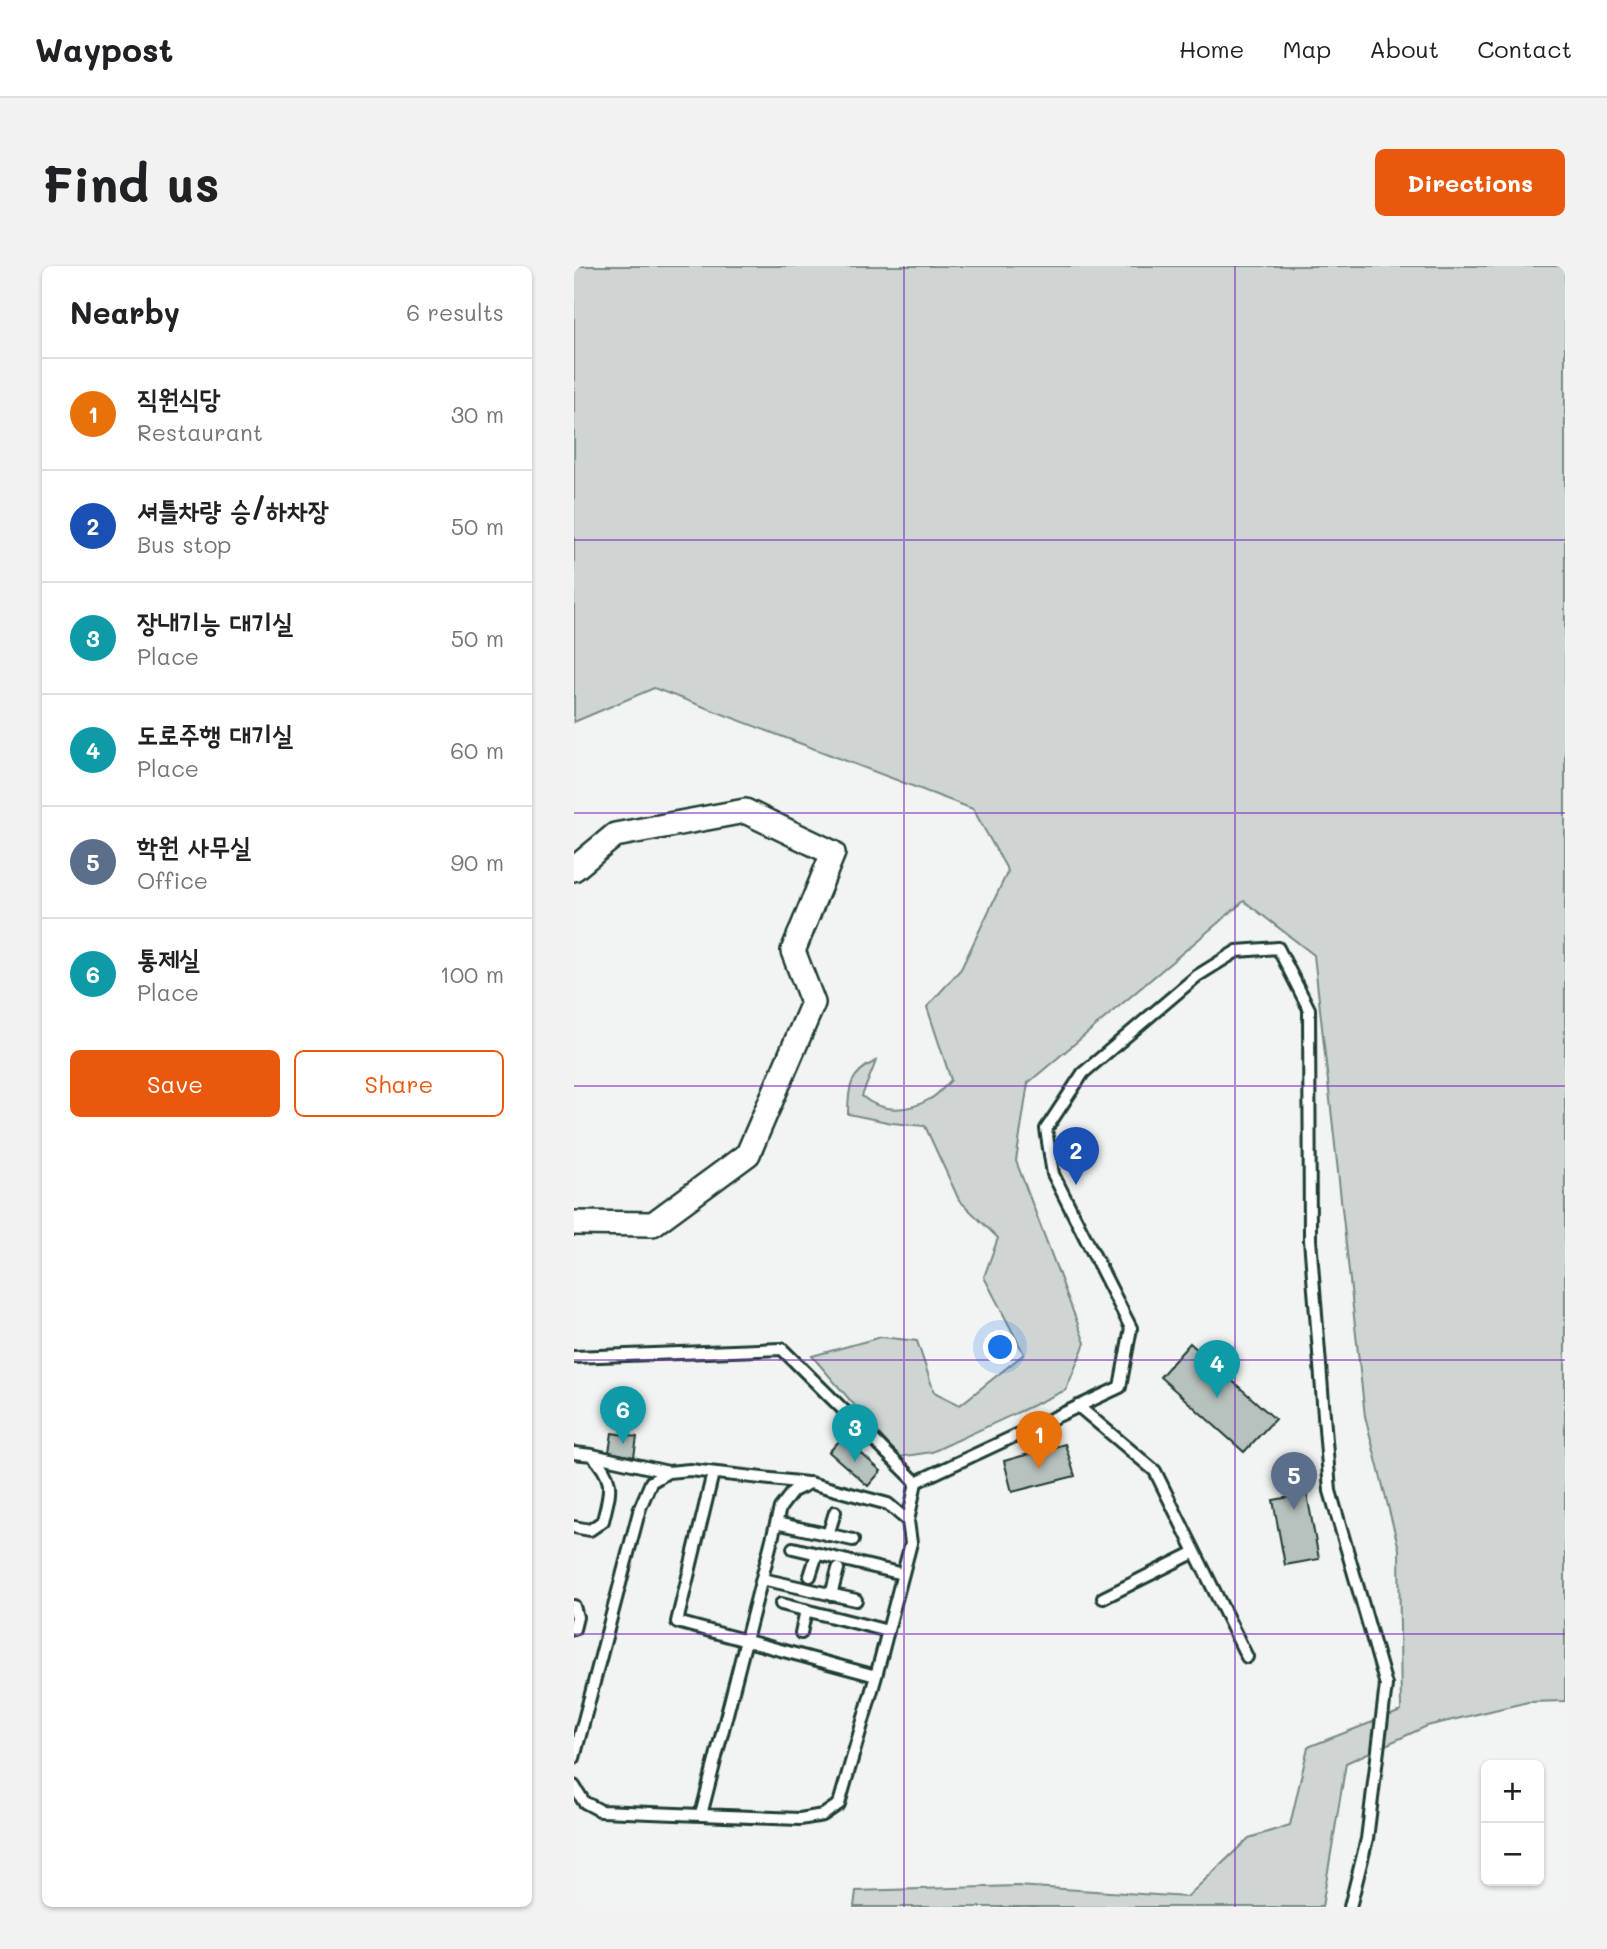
<!DOCTYPE html>
<html lang="en">
<head>
<meta charset="utf-8">
<style>
	:root { --surface:#fff; --page:#f2f2f2; --text:#202124; --muted:#757577; --line:#e0e0e0; --accent:#ea580c }
	body { margin:0; font-family:Mali,"Poor Story",sans-serif; background:var(--page); color:var(--text) }
	.controls { position:absolute; right:21px; bottom:21px; display:grid; overflow:hidden; border-radius:10px; box-shadow:0 2px 5px #0004 }
	.controls button { width:63px; height:63px; display:grid; place-items:center; padding:0; border:0; border-bottom:2px solid var(--line); background:var(--surface); color:var(--text); font:35px sans-serif }
	.you { position:absolute; left:427px; top:1082px; width:24px; height:24px; margin:-18px; border:5px solid #fff; border-radius:50%; background:#1a73e8; box-shadow:0 0 0 10px #1a73e833 }
	.badge { display:grid; place-items:center; width:46px; height:46px; border-radius:50%; background:var(--accent); color:#fff; font-size:23px; font-weight:700 }
	.pin { position:absolute; translate:-50% -58px; filter:drop-shadow(0 2px 4px #0008) }
	.pin::after { content:''; position:absolute; top:37px; width:24px; height:21px; background:inherit; clip-path:polygon(0 0,100% 0,50% 100%) }
	.list { margin:0; padding:0; list-style:none }
	h2 { display:flex; justify-content:space-between; align-items:center; height:91px; margin:0; padding:0 28px; font-size:30px }
	h2 small { font-size:23px; font-weight:400; color:var(--muted) }
	.list li { display:grid; grid-template-columns:46px 1fr auto; gap:21px; align-items:center; box-sizing:border-box; height:112px; padding:0 28px; border-top:2px solid var(--line) }
	.list b { display:block; font-size:26px; white-space:nowrap }
	.list p { margin:0; font-size:23px; white-space:nowrap; color:var(--muted) }
	.list em { font-size:23px; font-style:normal; color:var(--muted) }
	.actions { display:flex; gap:14px; padding:21px 28px }
	.actions a { flex:1; padding:16px 0; border:2px solid var(--accent); border-radius:10px; text-align:center; font-size:24px; color:var(--accent) }
	.actions .main { background:var(--accent); color:#fff }
	.map { position:relative; flex:none; width:991px; height:1641px; overflow:hidden; border-radius:10px }
	header { display:flex; align-items:center; gap:42px; box-sizing:border-box; height:98px; padding:0 35px; background:var(--surface); border-bottom:2px solid var(--line) }
	header strong { font-size:33px }
	nav { display:flex; gap:38px; margin-inline-start:auto; font-size:24px }
	.intro { display:flex; align-items:center; justify-content:space-between; box-sizing:border-box; height:168px; padding:0 42px }
	h1 { margin:0; font-size:49px }
	.button { padding:18px 32px; border-radius:10px; background:var(--accent); color:#fff; font-size:24px; font-weight:700 }
	main { display:flex; gap:42px; padding:0 42px }
	aside { flex:1; background:var(--surface); border-radius:10px; box-shadow:0 2px 5px #0004 }
	.map>svg:first-child { display:block }
</style>
</head>
<body>
<header>
<strong>Waypost</strong>
<nav><a>Home</a><a>Map</a><a>About</a><a>Contact</a></nav>
</header>
<div class="intro"><h1>Find us</h1><a class="button">Directions</a></div>
<main>
<aside>
<h2>Nearby<small>6 results</small></h2>
<ul class="list">
<li><span class="badge" style="background:#e8710a">1</span><div><b>직원식당</b><p>Restaurant</p></div><em>30 m</em></li>
<li><span class="badge" style="background:#1a4fb4">2</span><div><b>셔틀차량 승/하차장</b><p>Bus stop</p></div><em>50 m</em></li>
<li><span class="badge" style="background:#0f9aa8">3</span><div><b>장내기능 대기실</b><p>Place</p></div><em>50 m</em></li>
<li><span class="badge" style="background:#0f9aa8">4</span><div><b>도로주행 대기실</b><p>Place</p></div><em>60 m</em></li>
<li><span class="badge" style="background:#5c6f8a">5</span><div><b>학원 사무실</b><p>Office</p></div><em>90 m</em></li>
<li><span class="badge" style="background:#0f9aa8">6</span><div><b>통제실</b><p>Place</p></div><em>100 m</em></li>
</ul>
<div class="actions"><a class="main">Save</a><a>Share</a></div>
</aside>
<div class="map">
<svg width="991" height="1641" viewBox="0 0 991 1641">
	<rect width="100%" height="100%" fill="#f2f3f3"/>
	<filter id="ink" filterUnits="userSpaceOnUse"><feTurbulence type="fractalNoise" baseFrequency=".0143" numOctaves="2"/><feDisplacementMap in="SourceGraphic" scale="14" xChannelSelector="R" yChannelSelector="G"/><feConvolveMatrix kernelMatrix="1 2 1 2 8 2 1 2 1" color-interpolation-filters="sRGB"/></filter>
	<g filter="url(#ink)">
		<!-- green -->
		<path fill="#ced5d3" stroke="#768984" stroke-width="2" d="M0 0H991V1435L954 1436 853 1460 772 1497 748 1641H280L282 1625 443 1620 613 1631 675 1572 716 1559 734 1481 827 1445 825 1283 791 1150 740 689 670 635 454 817 442 895 511 1077 492 1124 358 1186 325 1191 238 1090 307 1071 343 1075 360 1126 386 1139 450 1088 410 1011 424 972 385 934 351 860 318 857 274 848C274 821 276 807 302 795L288 830C307 847 334 846 356 833 364 829 371 820 377 814L353 741 387 703 434 605 399 543 80 422 0 456Z"/>
		<!-- building -->
		<path fill="#b7c1bd" stroke="#1f3d34" stroke-width="2" d="M616 1077 701 1153 670 1186 586 1111Z
			M38 1167 63 1171 60 1191 35 1186Z
			M269 1171 307 1205 294 1220 255 1186Z
			M491 1178 501 1210 438 1226 430 1195Z
			M733 1228 745 1293 711 1299 699 1234Z"/>
		<g fill="none" stroke-linecap="round" stroke-linejoin="round">
			<!-- lane casing -->
			<g stroke="#1f3d34" stroke-width="16">
				<path id="lane" d="M0 1091 208 1083 342 1216 546 1121 557 1062 479 908 472 863 509 807 623 710 663 685 704 682 735 743 736 973 756 1225 812 1419 793 1573 776 1641
					M504 1140 581 1205 673 1391
					M0 1187 18 1189C42 1215 36 1224 29 1255L16 1264 0 1261
					M18 1189 94 1206
					M139 1207 103 1356 302 1410
					M236 1217 314 1238 334 1255 337 1277 302 1410 265 1538 249 1549 226 1553 127 1549 206 1242 219 1225Z
					M334 1255 342 1216
					M202 1257 279 1274
					M254 1269 261 1246
					M219 1282 329 1308
					M236 1310 243 1288
					M188 1313 282 1334
					M257 1329 264 1303
					M529 1332 621 1286
					M207 1338 314 1365
					M0 1340 3 1351 0 1363
					M227 1367 232 1344
					M0 1492 66 1242 77 1216 94 1206 116 1204 233 1217
					M0 1520 10 1536 27 1545 127 1549"/>
			</g>
			<!-- street casing -->
			<g stroke="#1f3d34" stroke-width="28">
				<path id="street" d="M0 603 41 569 171 545 259 587 219 685 239 737 174 888 79 958 0 957"/>
			</g>
			<!-- lane -->
			<use href="#lane" stroke="#fff" stroke-width="10"/>
			<!-- street -->
			<use href="#street" stroke="#fff" stroke-width="23"/>
		</g>
	</g>
	<!-- grid -->
	<path fill="none" stroke="#7b2cbf" stroke-width="2" stroke-opacity="0.55" d="M330 0V1641M661 0V1641M0 274H991M0 547H991M0 820H991M0 1094H991M0 1368H991"/>
</svg>
<div class="controls">
<button>+</button>
<button>−</button>
</div>
<div class="you"></div>
<div class="pin badge" style="left:465px;top:1203px;background:#e8710a">1</div>
<div class="pin badge" style="left:502px;top:919px;background:#1a4fb4">2</div>
<div class="pin badge" style="left:281px;top:1196px;background:#0f9aa8">3</div>
<div class="pin badge" style="left:643px;top:1132px;background:#0f9aa8">4</div>
<div class="pin badge" style="left:720px;top:1244px;background:#5c6f8a">5</div>
<div class="pin badge" style="left:49px;top:1178px;background:#0f9aa8">6</div>
</div>
</main>
</body>
</html>
